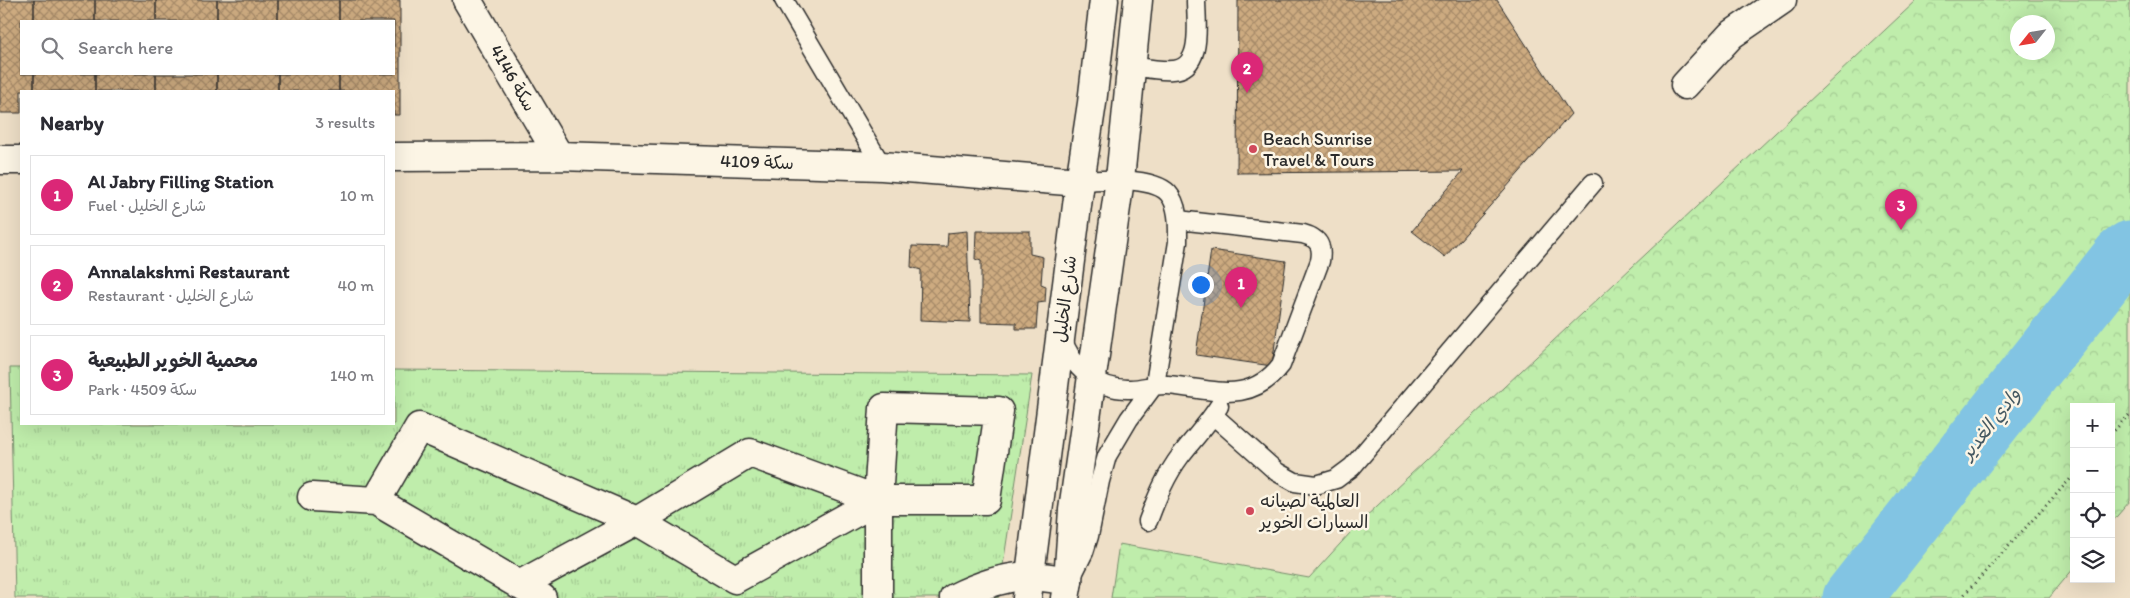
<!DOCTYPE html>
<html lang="en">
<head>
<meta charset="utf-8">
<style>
	:root { --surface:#fff; --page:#f2f2f3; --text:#2b2b33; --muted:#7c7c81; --line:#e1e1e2; --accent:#db2777 }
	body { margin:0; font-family:Itim,"Playpen Sans Arabic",sans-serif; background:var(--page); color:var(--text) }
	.controls { position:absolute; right:15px; bottom:15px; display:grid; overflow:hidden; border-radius:0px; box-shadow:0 5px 20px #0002 }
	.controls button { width:45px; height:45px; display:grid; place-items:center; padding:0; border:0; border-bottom:1px solid var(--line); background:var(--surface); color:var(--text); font:25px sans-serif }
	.compass { position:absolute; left:2010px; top:15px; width:45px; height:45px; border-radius:50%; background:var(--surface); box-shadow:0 5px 20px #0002; rotate:239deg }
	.you { position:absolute; left:1200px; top:284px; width:18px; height:18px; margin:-12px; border:4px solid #fff; border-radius:50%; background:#1a73e8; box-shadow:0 0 0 8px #1a73e833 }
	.badge { display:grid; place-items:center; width:32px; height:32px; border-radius:50%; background:var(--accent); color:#fff; font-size:16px; font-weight:700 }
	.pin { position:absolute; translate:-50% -41px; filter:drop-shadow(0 1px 2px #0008) }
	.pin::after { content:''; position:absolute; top:26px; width:18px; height:15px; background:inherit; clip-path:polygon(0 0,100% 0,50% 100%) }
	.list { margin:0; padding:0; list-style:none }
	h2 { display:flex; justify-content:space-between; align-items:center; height:65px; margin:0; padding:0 20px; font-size:21px }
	h2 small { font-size:16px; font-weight:400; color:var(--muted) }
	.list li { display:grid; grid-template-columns:32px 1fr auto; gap:15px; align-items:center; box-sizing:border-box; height:80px; margin:0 10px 10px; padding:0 10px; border:1px solid var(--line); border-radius:0px }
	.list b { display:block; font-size:19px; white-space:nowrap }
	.list p { margin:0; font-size:16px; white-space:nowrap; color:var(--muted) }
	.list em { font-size:16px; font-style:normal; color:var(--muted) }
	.icon { flex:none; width:28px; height:28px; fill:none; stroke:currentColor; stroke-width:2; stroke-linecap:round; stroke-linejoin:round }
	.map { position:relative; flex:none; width:2130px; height:598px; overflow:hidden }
	.search { position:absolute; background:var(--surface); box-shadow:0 5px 20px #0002; left:20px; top:20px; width:375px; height:55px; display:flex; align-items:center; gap:12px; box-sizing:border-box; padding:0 18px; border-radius:0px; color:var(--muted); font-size:19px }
	.panel { position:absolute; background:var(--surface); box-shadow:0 5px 20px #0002; left:20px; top:90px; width:375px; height:335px; border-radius:0px }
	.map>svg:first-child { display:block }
</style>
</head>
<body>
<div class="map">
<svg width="2130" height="598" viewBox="0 0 2130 598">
	<defs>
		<pattern id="grass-tufts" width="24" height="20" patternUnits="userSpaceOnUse" patternTransform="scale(1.25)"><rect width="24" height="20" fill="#bfedab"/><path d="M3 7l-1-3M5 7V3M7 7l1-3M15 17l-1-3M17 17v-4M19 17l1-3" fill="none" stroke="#a4cb93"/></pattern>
		<pattern id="park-crowns" width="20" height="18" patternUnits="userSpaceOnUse" patternTransform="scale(1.25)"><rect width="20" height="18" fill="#bfedab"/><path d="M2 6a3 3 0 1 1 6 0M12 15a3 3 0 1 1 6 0" fill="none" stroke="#a4cb93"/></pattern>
		<pattern id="building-cross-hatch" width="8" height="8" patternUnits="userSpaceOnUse" patternTransform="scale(1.25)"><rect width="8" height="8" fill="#cdab80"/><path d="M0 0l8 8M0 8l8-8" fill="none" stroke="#a78b69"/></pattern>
	</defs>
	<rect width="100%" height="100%" fill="#eedfc7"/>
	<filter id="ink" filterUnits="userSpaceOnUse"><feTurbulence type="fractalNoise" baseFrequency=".02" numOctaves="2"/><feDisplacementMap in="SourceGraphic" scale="10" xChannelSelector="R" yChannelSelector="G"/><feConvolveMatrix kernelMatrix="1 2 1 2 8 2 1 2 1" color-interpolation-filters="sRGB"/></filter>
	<g filter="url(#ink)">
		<!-- grass -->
		<path fill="url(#grass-tufts)" stroke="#758c6b" d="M10 368H21V424H394V370L1032 375 998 598H15Z"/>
		<!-- park -->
		<path fill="url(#park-crowns)" stroke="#758c6b" fill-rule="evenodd" d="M1917 0H2130V501L2111 523V407H2074V568L2049 598H1111L1119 544 1309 578 1361 521ZM2018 22H2048V52H2018Z"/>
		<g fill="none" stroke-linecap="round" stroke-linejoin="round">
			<!-- river -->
			<path stroke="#82c4e3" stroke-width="59" d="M1852 598 2122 256 2130 250"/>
		</g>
		<!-- building -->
		<path fill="url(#building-cross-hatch)" stroke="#2b2b2b" d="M0 0H34V21H21V74H34V91H21V113H0Z
			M34 0H95V21H34Z
			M95 0H156V21H95Z
			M156 0H217V21H156Z
			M217 0H278V21H217Z
			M278 0H339V21H278Z
			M339 0H400V115H394V91H339V74H394V21H339Z
			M1238 0H1497L1571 114 1445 257 1412 231 1463 171 1237 173Z
			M34 74H95V91H34Z
			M95 74H156V91H95Z
			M156 74H217V91H156Z
			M217 74H278V91H217Z
			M278 74H339V91H278Z
			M967 231 970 322 920 320 921 270 911 267 912 246 947 247 948 233Z
			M976 231H1030V254L1043 257 1041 284 1046 286 1045 302 1038 303 1036 329H1016V323L981 322V261L975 259Z
			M1211 250 1286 261 1272 366 1196 355Z"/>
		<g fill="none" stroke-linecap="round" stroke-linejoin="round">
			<!-- lane casing -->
			<g stroke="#2b2b2b" stroke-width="21">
				<path id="lane" d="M784 0 882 166
					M1132 66C1145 68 1159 71 1172 70 1204 69 1196 22 1196 0
					M1062 337C1071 367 1097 390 1130 389 1143 389 1154 384 1168 385 1213 389 1249 406 1281 365L1320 261C1323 245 1318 238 1303 234L1178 220
					M1213 415 1277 472 1295 482 1316 485 1336 479 1352 467 1593 183
					M1148 521C1157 497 1166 475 1181 455 1194 438 1208 424 1219 406
					M1073 574 1084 552 1089 536 1100 481 1107 456 1129 419 1155 384 1178 242C1178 226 1179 205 1168 193 1153 177 1101 179 1080 182"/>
			</g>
			<!-- street casing -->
			<g stroke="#2b2b2b" stroke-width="31">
				<path id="street" d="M467 0 559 156
					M1685 85 1731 35 1782 0
					M394 157 559 156 882 166 1080 182
					M0 160H21
					M312 497 376 501 542 598
					M376 501 419 427 637 521 735 579 878 500H986L999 411 884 408 878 500V598
					M519 585 637 521 750 453 878 500
					M954 598C978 586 1003 577 1029 576 1042 576 1056 579 1068 581"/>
			</g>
			<!-- secondary casing -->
			<g stroke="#2b2b2b" stroke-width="31">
				<path id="secondary" d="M1027 598 1080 182 1092 103 1104 0
					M1065 598 1068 581 1073 510 1120 179 1138 0"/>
			</g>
			<!-- path -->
			<path stroke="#2b2b2b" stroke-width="3" stroke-dasharray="1 4" stroke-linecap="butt" d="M2111 434 2130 414
				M1961 598 2074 475"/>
			<!-- lane -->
			<use href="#lane" stroke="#fcf5e5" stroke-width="18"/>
			<!-- street -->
			<use href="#street" stroke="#fcf5e5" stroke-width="28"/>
			<!-- secondary -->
			<use href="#secondary" stroke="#fcf5e5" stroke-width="28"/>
		</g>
	</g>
	<!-- markers -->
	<g fill="#d1495b" stroke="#fcf5e5" stroke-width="2">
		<circle cx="1253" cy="149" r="5"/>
		<circle cx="1250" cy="511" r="5"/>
	</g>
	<g text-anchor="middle" stroke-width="5" stroke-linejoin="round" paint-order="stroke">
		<!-- street labels -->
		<g font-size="18" fill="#2b2b2b" stroke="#fcf5e5">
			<text transform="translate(513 78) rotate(60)" y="6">سكة 4146</text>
			<text transform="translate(757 162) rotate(2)" y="6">سكة 4109</text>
			<text transform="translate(1065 299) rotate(-83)" y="6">شارع الخليل</text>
		</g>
		<!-- poi labels -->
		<g font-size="18" fill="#2b2b2b" stroke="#fcf5e5" text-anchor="start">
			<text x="1263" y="145">Beach Sunrise<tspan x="1263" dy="21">Travel &amp; Tours</tspan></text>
			<text x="1260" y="507">العالمية لصيانه<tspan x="1260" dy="21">السيارات الخوير</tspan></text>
		</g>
		<!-- water labels -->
		<g font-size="19" font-style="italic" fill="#455962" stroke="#fcf5e5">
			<text transform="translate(1990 423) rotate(-52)" y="7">وادي الغدير</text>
		</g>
	</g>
</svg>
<div class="controls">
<button>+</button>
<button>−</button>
<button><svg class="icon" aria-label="locate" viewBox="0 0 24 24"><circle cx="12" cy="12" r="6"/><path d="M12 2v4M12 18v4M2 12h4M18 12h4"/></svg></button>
<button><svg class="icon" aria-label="layers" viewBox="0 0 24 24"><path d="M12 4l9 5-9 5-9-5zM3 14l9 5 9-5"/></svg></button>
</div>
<svg class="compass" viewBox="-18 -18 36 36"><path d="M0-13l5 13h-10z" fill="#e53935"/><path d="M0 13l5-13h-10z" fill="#7c7c81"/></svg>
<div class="you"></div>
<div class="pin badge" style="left:1241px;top:308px">1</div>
<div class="pin badge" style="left:1247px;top:93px">2</div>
<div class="pin badge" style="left:1901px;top:230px">3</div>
<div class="search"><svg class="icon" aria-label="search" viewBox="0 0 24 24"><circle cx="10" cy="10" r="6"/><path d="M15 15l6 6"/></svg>Search here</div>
<section class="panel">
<h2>Nearby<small>3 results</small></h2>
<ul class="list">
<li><span class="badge">1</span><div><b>Al Jabry Filling Station</b><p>Fuel · شارع الخليل</p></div><em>10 m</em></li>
<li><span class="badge">2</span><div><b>Annalakshmi Restaurant</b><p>Restaurant · شارع الخليل</p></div><em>40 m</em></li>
<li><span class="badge">3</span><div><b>محمية الخوير الطبيعية</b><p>Park · سكة 4509</p></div><em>140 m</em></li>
</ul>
</section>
</div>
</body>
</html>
